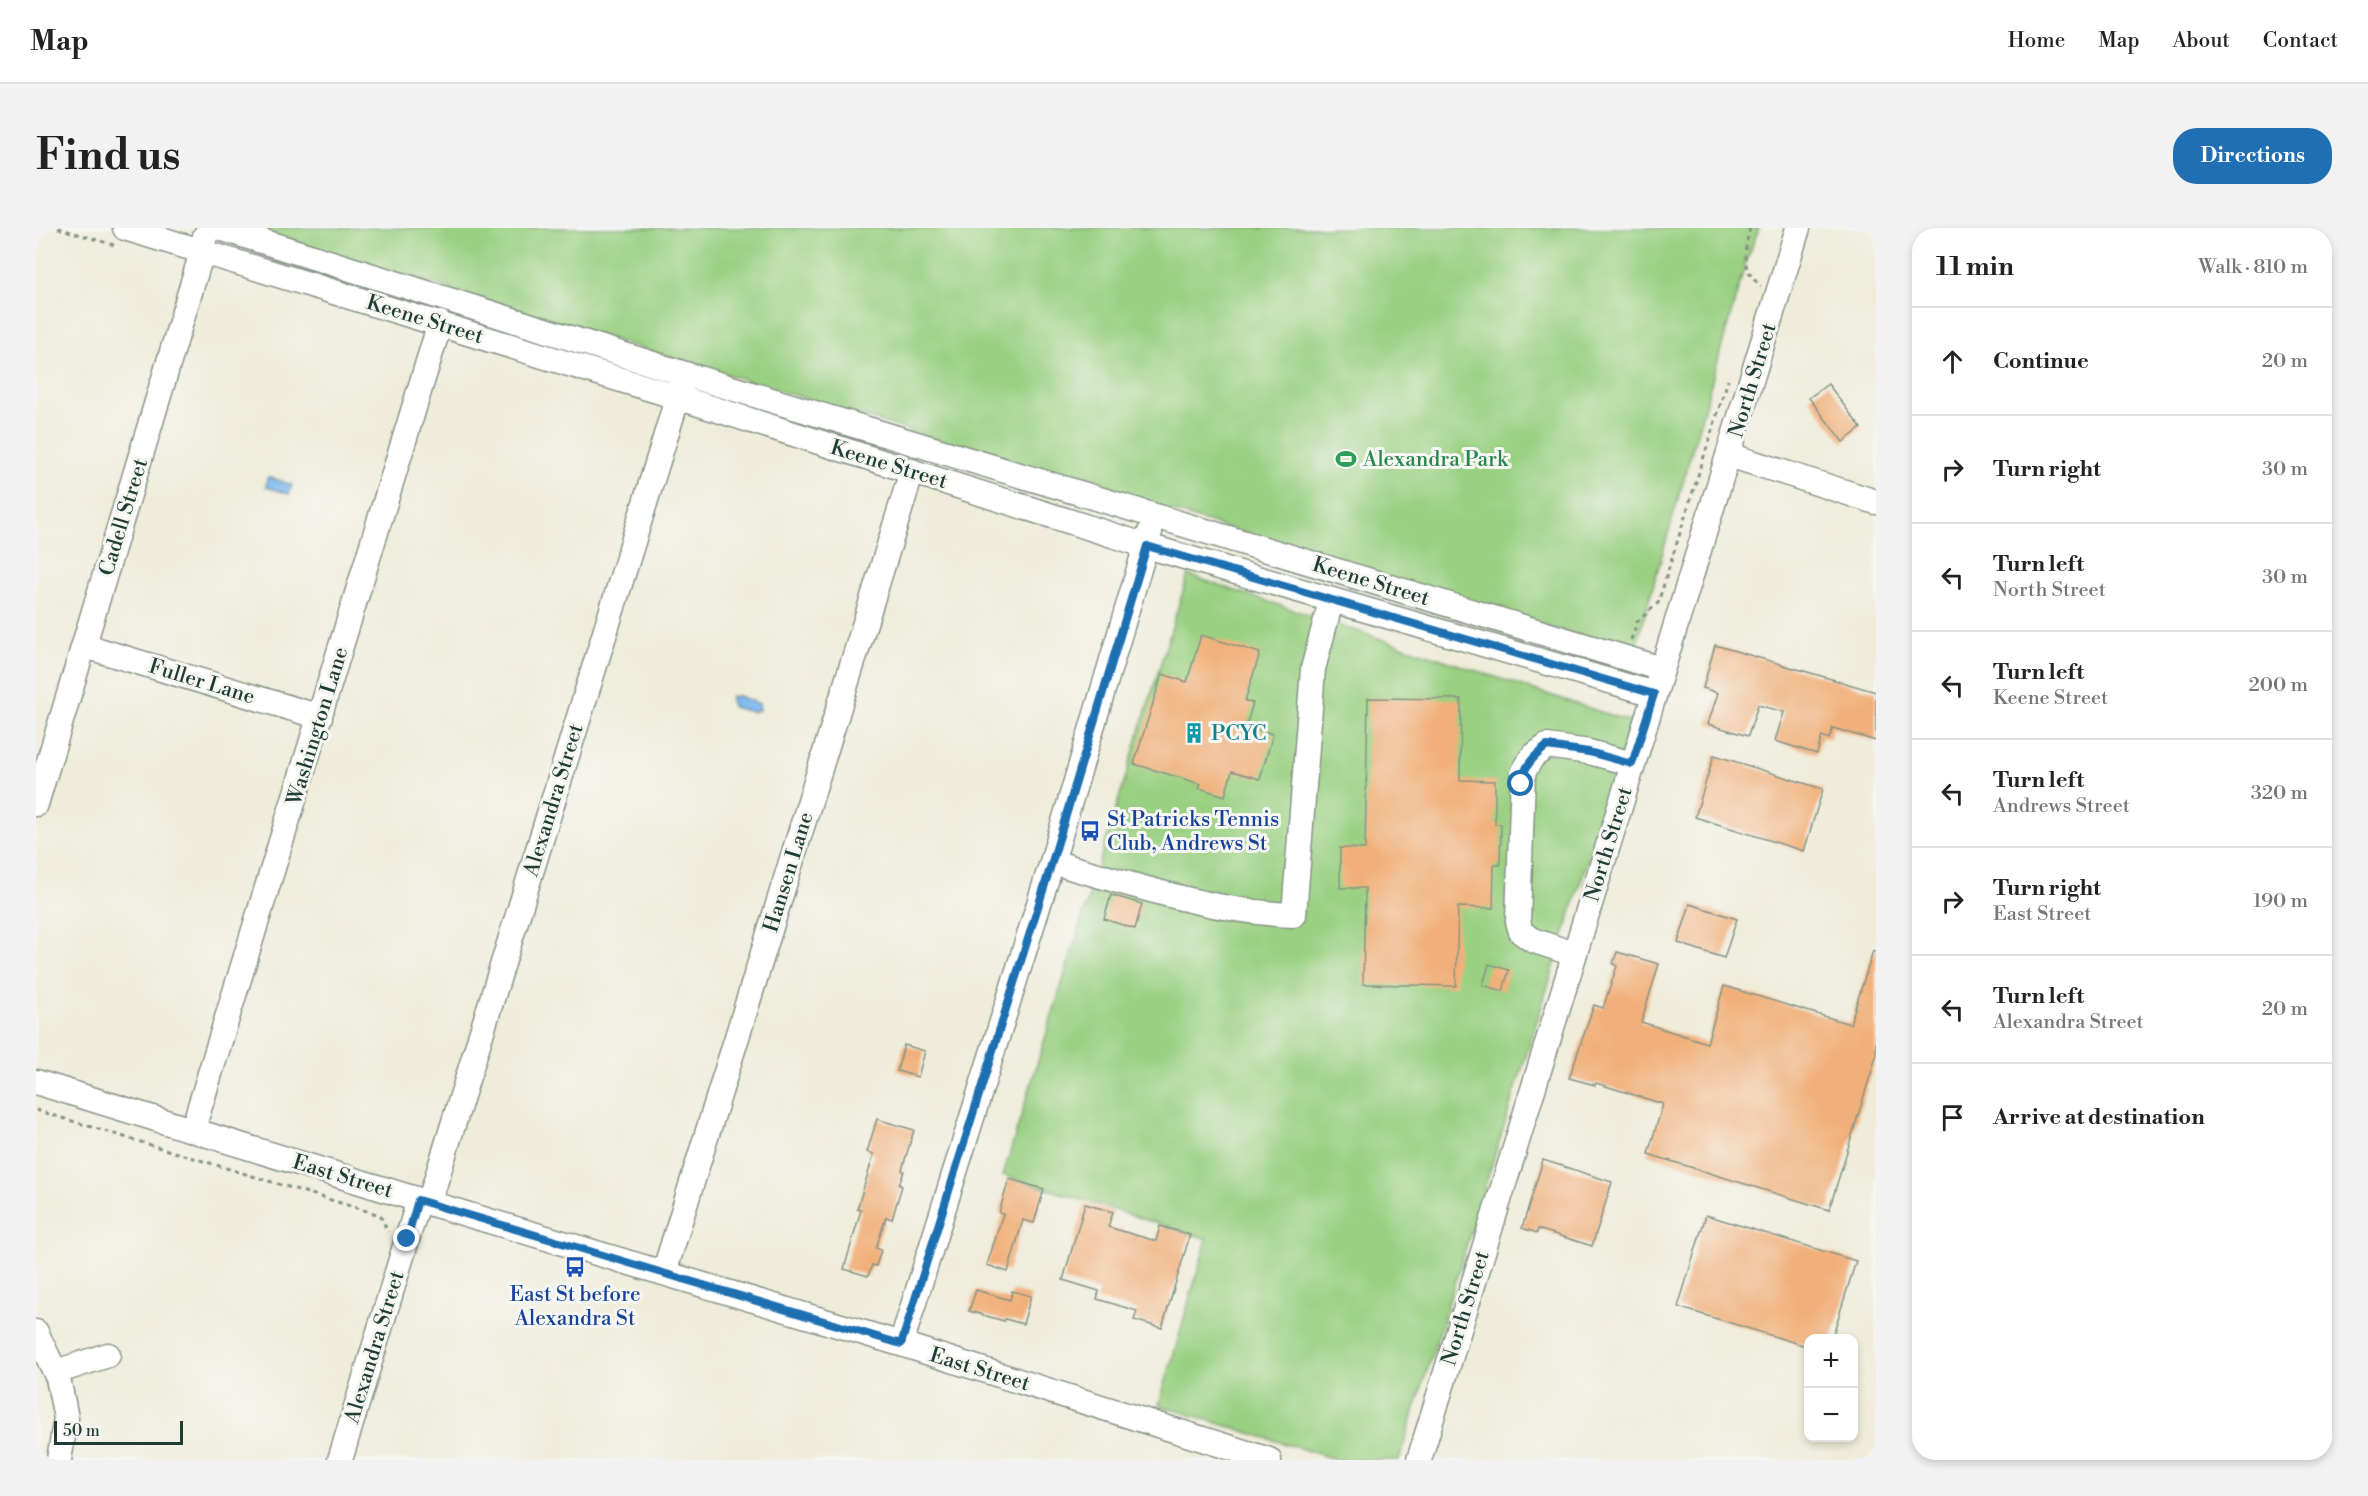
<!DOCTYPE html>
<html lang="en">
<head>
<meta charset="utf-8">
<style>
	:root { --surface:#fff; --page:#f2f2f2; --text:#222; --muted:#767676; --line:#e0e0e0; --accent:#1f6fb2 }
	body { margin:0; font-family:"Libre Bodoni",serif; background:var(--page); color:var(--text) }
	.controls { position:absolute; right:18px; bottom:18px; display:grid; overflow:hidden; border-radius:12px; box-shadow:0 3px 9px #0003 }
	.controls button { width:54px; height:54px; display:grid; place-items:center; padding:0; border:0; border-bottom:2px solid var(--line); background:var(--surface); color:var(--text); font:30px sans-serif }
	.scale { position:absolute; left:18px; bottom:15px; width:129px; box-sizing:border-box; padding-left:6px; border:3px solid #1f3d34; border-top:0; font-size:16px; line-height:21px; white-space:nowrap; color:#1f3d34; -webkit-text-stroke:4px #f6f6f2; paint-order:stroke }
	.stop { position:absolute; width:18px; height:18px; margin:-14px; border:4px solid #1f6fb2; border-radius:50%; background:#fff }
	.stop.end { background:#1f6fb2; border-color:#fff; box-shadow:0 2px 6px #0008 }
	.list { margin:0; padding:0; list-style:none }
	h2 { display:flex; justify-content:space-between; align-items:center; height:78px; margin:0; padding:0 24px; font-size:26px }
	h2 small { font-size:20px; font-weight:400; color:var(--muted) }
	.list li { display:grid; grid-template-columns:39px 1fr auto; gap:18px; align-items:center; box-sizing:border-box; height:108px; padding:0 24px; border-top:2px solid var(--line) }
	.list b { display:block; font-size:22px; white-space:nowrap }
	.list p { margin:0; font-size:20px; white-space:nowrap; color:var(--muted) }
	.list em { font-size:20px; font-style:normal; color:var(--muted) }
	.icon { flex:none; width:33px; height:33px; fill:none; stroke:currentColor; stroke-width:2; stroke-linecap:round; stroke-linejoin:round }
	.map { position:relative; flex:none; width:1840px; height:1232px; overflow:hidden; border-radius:24px }
	header { display:flex; align-items:center; gap:36px; box-sizing:border-box; height:84px; padding:0 30px; background:var(--surface); border-bottom:2px solid var(--line) }
	header strong { font-size:28px }
	nav { display:flex; gap:33px; margin-inline-start:auto; font-size:21px }
	.intro { display:flex; align-items:center; justify-content:space-between; box-sizing:border-box; height:144px; padding:0 36px }
	h1 { margin:0; font-size:42px }
	.button { padding:15px 27px; border-radius:24px; background:var(--accent); color:#fff; font-size:21px; font-weight:700 }
	main { display:flex; gap:36px; padding:0 36px }
	aside { flex:1; background:var(--surface); border-radius:24px; box-shadow:0 3px 9px #0003 }
	.map>svg:first-child { display:block }
</style>
</head>
<body>
<header>
<strong>Map</strong>
<nav><a>Home</a><a>Map</a><a>About</a><a>Contact</a></nav>
</header>
<div class="intro"><h1>Find us</h1><a class="button">Directions</a></div>
<main>
<div class="map">
<svg width="1840" height="1232" viewBox="0 0 1840 1232">
	<rect width="100%" height="100%" fill="#f6f6f2"/>
	<filter id="ink" filterUnits="userSpaceOnUse"><feTurbulence type="fractalNoise" baseFrequency=".0167" numOctaves="2"/><feDisplacementMap in="SourceGraphic" scale="12" xChannelSelector="R" yChannelSelector="G"/><feConvolveMatrix kernelMatrix="1 2 1 2 8 2 1 2 1" color-interpolation-filters="sRGB"/></filter>
	<filter id="wash" filterUnits="userSpaceOnUse"><feTurbulence type="fractalNoise" baseFrequency=".008" numOctaves="4" result="noise"/><feDisplacementMap in="SourceGraphic" scale="24" xChannelSelector="R" yChannelSelector="G"/><feGaussianBlur stdDeviation="1.35" result="paint"/><feColorMatrix in="noise" values="0 0 0 0 0 0 0 0 0 0 0 0 0 0 0 0 0 1.4 0 .05"/><feComposite in="paint" operator="in"/></filter>
	<g filter="url(#wash)">
		<rect width="100%" height="100%" fill="#efecd9"/>
		<!-- green -->
		<path fill="#9ad081" stroke="#5c865a" stroke-width="1.5" d="M214 0H1723L1709 37 1598 425Z
			M1152 347 1595 494 1363 1232H1302L1123 1177 1171 1011 967 947Z"/>
		<!-- water -->
		<path fill="#7db7ee" stroke="#4e7a91" stroke-width="1.5" d="M233 249 256 257 253 266 230 259 231 250Z
			M702 468 723 476V482L716 484 697 479 695 476V469Z"/>
		<g id="blocks">
			<!-- building -->
			<path fill="#f1b07a" d="M1792 156 1825 200 1807 214 1773 170Z
				M1165 407 1224 425 1209 473 1217 475 1210 498 1237 506 1224 551 1196 543 1189 568 1163 560 1165 556 1098 536 1126 446 1151 454Z
				M1679 417 1840 464V513L1797 500 1793 511 1786 508 1781 526 1739 513 1748 484 1722 477 1712 508 1672 496 1682 465 1667 460Z
				M1332 470 1425 471 1424 552 1459 553V596H1465L1464 637H1458L1457 680 1422 679 1420 758 1327 756 1329 660H1304V620L1329 621Z
				M1678 527 1787 561 1768 623 1659 589Z
				M1075 667 1106 676 1099 701 1068 691Z
				M1654 676 1701 691 1688 730 1642 715Z
				M1837 723 1840 724V829L1793 982 1612 926 1627 876 1560 855 1559 857 1533 850 1558 777 1567 780 1581 738 1577 736 1581 724 1623 736 1605 794 1671 815 1688 758 1814 796Z
				M1453 736 1473 742 1467 763 1447 757Z
				M868 817 889 823 882 849 861 843Z
				M841 891 878 902 866 942 868 943 863 957 866 958 856 991 850 989 840 1020 845 1022 840 1038 836 1037 832 1048 808 1041 825 982 821 981 838 926 831 924Z
				M1507 932 1576 954 1556 1018 1502 1001 1501 1005 1486 1000Z
				M973 951 1008 961 998 995 987 992 972 1044 951 1037 967 986 963 985Z
				M1049 976 1077 984 1072 999 1120 1013 1124 998 1154 1007 1126 1100 1098 1092 1101 1083 1061 1071 1063 1063 1027 1052Z
				M1670 987 1820 1033 1796 1110H1773V1119L1642 1079Z
				M940 1062 974 1072 976 1063 995 1068 987 1096 969 1091 968 1093 933 1083Z"/>
		</g>
	</g>
	<g filter="url(#ink)">
		<use href="#blocks" fill-opacity="0" stroke="#879486" stroke-width="1.5"/>
		<g fill="none" stroke-linecap="round" stroke-linejoin="round">
			<!-- minor casing -->
			<g stroke="#879486" stroke-width="27">
				<path id="minor" d="M89 0 641 169 1111 318 1618 466
					M184 0 649 146 1626 441
					M1693 227 1840 274
					M49 418 284 489
					M0 576 166 24 169 8
					M1016 634C1095 656 1175 684 1258 687L1277 441 1295 373
					M1538 726 1496 712 1485 704 1482 693 1487 545 1496 529 1511 518 1553 524 1597 536
					M0 854 383 972 865 1116 1233 1232
					M157 901 404 95
					M393 975 646 155
					M628 1045 876 243
					M0 1104 22 1150 30 1190 23 1232
					M865 1116 1016 634 1114 304
					M20 1144 72 1127
					M304 1232 383 972
					M1383 1232 1762 0"/>
			</g>
			<!-- path -->
			<path stroke="#879486" stroke-width="3" stroke-dasharray="4.5 4.5" stroke-linecap="butt" d="M22 0 78 17
				M1714 0C1708 25 1704 41 1725 58
				M1595 412 1601 394 1622 375 1692 152
				M0 882 344 987 352 1004"/>
			<!-- minor -->
			<use href="#minor" stroke="#fff" stroke-width="24"/>
		</g>
	</g>
	<g fill="none" stroke-linecap="round" stroke-linejoin="round" filter="url(#ink)">
		<!-- route -->
		<path stroke="#1f6fb2" stroke-width="8" d="M371 1011 382 972 865 1116 1016 634 1111 318 1618 466 1596 536 1553 524 1511 518C1497 529 1488 538 1485 556"/>
	</g>
	<!-- icons -->
	<defs>
		<g id="stadium-bare" transform="scale(1.62)"><path d="M0-5a6.5 5 0 1 0 0 10a6.5 5 0 1 0 0-10ZM-3.5-1.8h7v3.6h-7Z" fill="#2e9e5b" stroke="#f6f6f2" stroke-width="2.5" paint-order="stroke"/></g>
		<g id="building-bare" transform="scale(1.62)"><path d="M-4-6H4V6H1V3H-1V6H-4ZM-2.5-4.3h1.7v1.8h-1.7ZM.8-4.3h1.7v1.8H.8ZM-2.5-1h1.7V.8h-1.7ZM.8-1h1.7V.8H.8Z" fill="#0f9aa8" stroke="#f6f6f2" stroke-width="2.5" paint-order="stroke"/></g>
		<g id="bus-bare" transform="scale(1.62)"><path d="M-5-6H5V4H4V6H2V4H-2V6H-4V4H-5ZM-3.5-4V0h7V-4ZM-3.5 1.2v1.5H-2V1.2ZM2 1.2v1.5H3.5V1.2Z" fill="#1a4fb4" stroke="#f6f6f2" stroke-width="2.5" paint-order="stroke"/></g>
	</defs>
	<g fill-rule="evenodd">
		<use href="#stadium-bare" x="1310" y="231"/>
		<use href="#building-bare" x="1158" y="505"/>
		<use href="#bus-bare" x="1054" y="603"/>
		<use href="#bus-bare" x="539" y="1039"/>
	</g>
	<g text-anchor="middle" stroke-width="6" stroke-linejoin="round" paint-order="stroke">
		<!-- street labels -->
		<g font-size="21" fill="#1f3d34" stroke="#f6f6f2">
			<text transform="translate(389 91) rotate(17)" y="7">Keene Street</text>
			<text transform="translate(1716 152) rotate(-73)" y="7">North Street</text>
			<text transform="translate(853 236) rotate(17)" y="7">Keene Street</text>
			<text transform="translate(87 289) rotate(-73)" y="7">Cadell Street</text>
			<text transform="translate(1335 353) rotate(17)" y="7">Keene Street</text>
			<text transform="translate(166 453) rotate(17)" y="7">Fuller Lane</text>
			<text transform="translate(281 498) rotate(-73)" y="7">Washington Lane</text>
			<text transform="translate(517 572) rotate(-73)" y="7">Alexandra Street</text>
			<text transform="translate(1572 616) rotate(-73)" y="7">North Street</text>
			<text transform="translate(752 644) rotate(-73)" y="7">Hansen Lane</text>
			<text transform="translate(307 948) rotate(17)" y="7">East Street</text>
			<text transform="translate(1429 1080) rotate(-73)" y="7">North Street</text>
			<text transform="translate(338 1119) rotate(-73)" y="7">Alexandra Street</text>
			<text transform="translate(944 1141) rotate(17)" y="7">East Street</text>
		</g>
		<!-- leisure labels -->
		<g font-size="21" fill="#27864d" stroke="#f6f6f2" text-anchor="start">
			<text x="1327" y="238">Alexandra Park</text>
		</g>
		<!-- culture labels -->
		<g font-size="21" fill="#0d838f" stroke="#f6f6f2" text-anchor="start">
			<text x="1175" y="512">PCYC</text>
		</g>
		<!-- transit labels -->
		<g font-size="21" fill="#164399" stroke="#f6f6f2" text-anchor="start">
			<text x="1071" y="598">St Patricks Tennis<tspan x="1071" dy="24">Club, Andrews St</tspan></text>
			<text x="539" y="1073" text-anchor="middle">East St before<tspan x="539" dy="24">Alexandra St</tspan></text>
		</g>
	</g>
</svg>
<div class="controls">
<button>+</button>
<button>−</button>
</div>
<div class="scale">50 m</div>
<div class="stop" style="left:1485px;top:556px"></div>
<div class="stop end" style="left:371px;top:1011px"></div>
</div>
<aside>
<h2>11 min<small>Walk · 810 m</small></h2>
<ul class="list">
<li><svg class="icon" aria-label="ahead" viewBox="0 0 24 24"><path d="M12 20V5M6 11l6-6 6 6"/></svg><div><b>Continue</b></div><em>20 m</em></li>
<li><svg class="icon" aria-label="right" viewBox="0 0 24 24"><path d="M7 20v-9h11M14 6l5 5-5 5"/></svg><div><b>Turn right</b></div><em>30 m</em></li>
<li><svg class="icon" aria-label="left" viewBox="0 0 24 24"><path d="M17 20v-9H6M10 6l-5 5 5 5"/></svg><div><b>Turn left</b><p>North Street</p></div><em>30 m</em></li>
<li><svg class="icon" aria-label="left" viewBox="0 0 24 24"><path d="M17 20v-9H6M10 6l-5 5 5 5"/></svg><div><b>Turn left</b><p>Keene Street</p></div><em>200 m</em></li>
<li><svg class="icon" aria-label="left" viewBox="0 0 24 24"><path d="M17 20v-9H6M10 6l-5 5 5 5"/></svg><div><b>Turn left</b><p>Andrews Street</p></div><em>320 m</em></li>
<li><svg class="icon" aria-label="right" viewBox="0 0 24 24"><path d="M7 20v-9h11M14 6l5 5-5 5"/></svg><div><b>Turn right</b><p>East Street</p></div><em>190 m</em></li>
<li><svg class="icon" aria-label="left" viewBox="0 0 24 24"><path d="M17 20v-9H6M10 6l-5 5 5 5"/></svg><div><b>Turn left</b><p>Alexandra Street</p></div><em>20 m</em></li>
<li><svg class="icon" aria-label="arrive" viewBox="0 0 24 24"><path d="M6 21V4h12l-3 4 3 4H6"/></svg><div><b>Arrive at destination</b></div></li>
</ul>
</aside>
</main>
</body>
</html>
